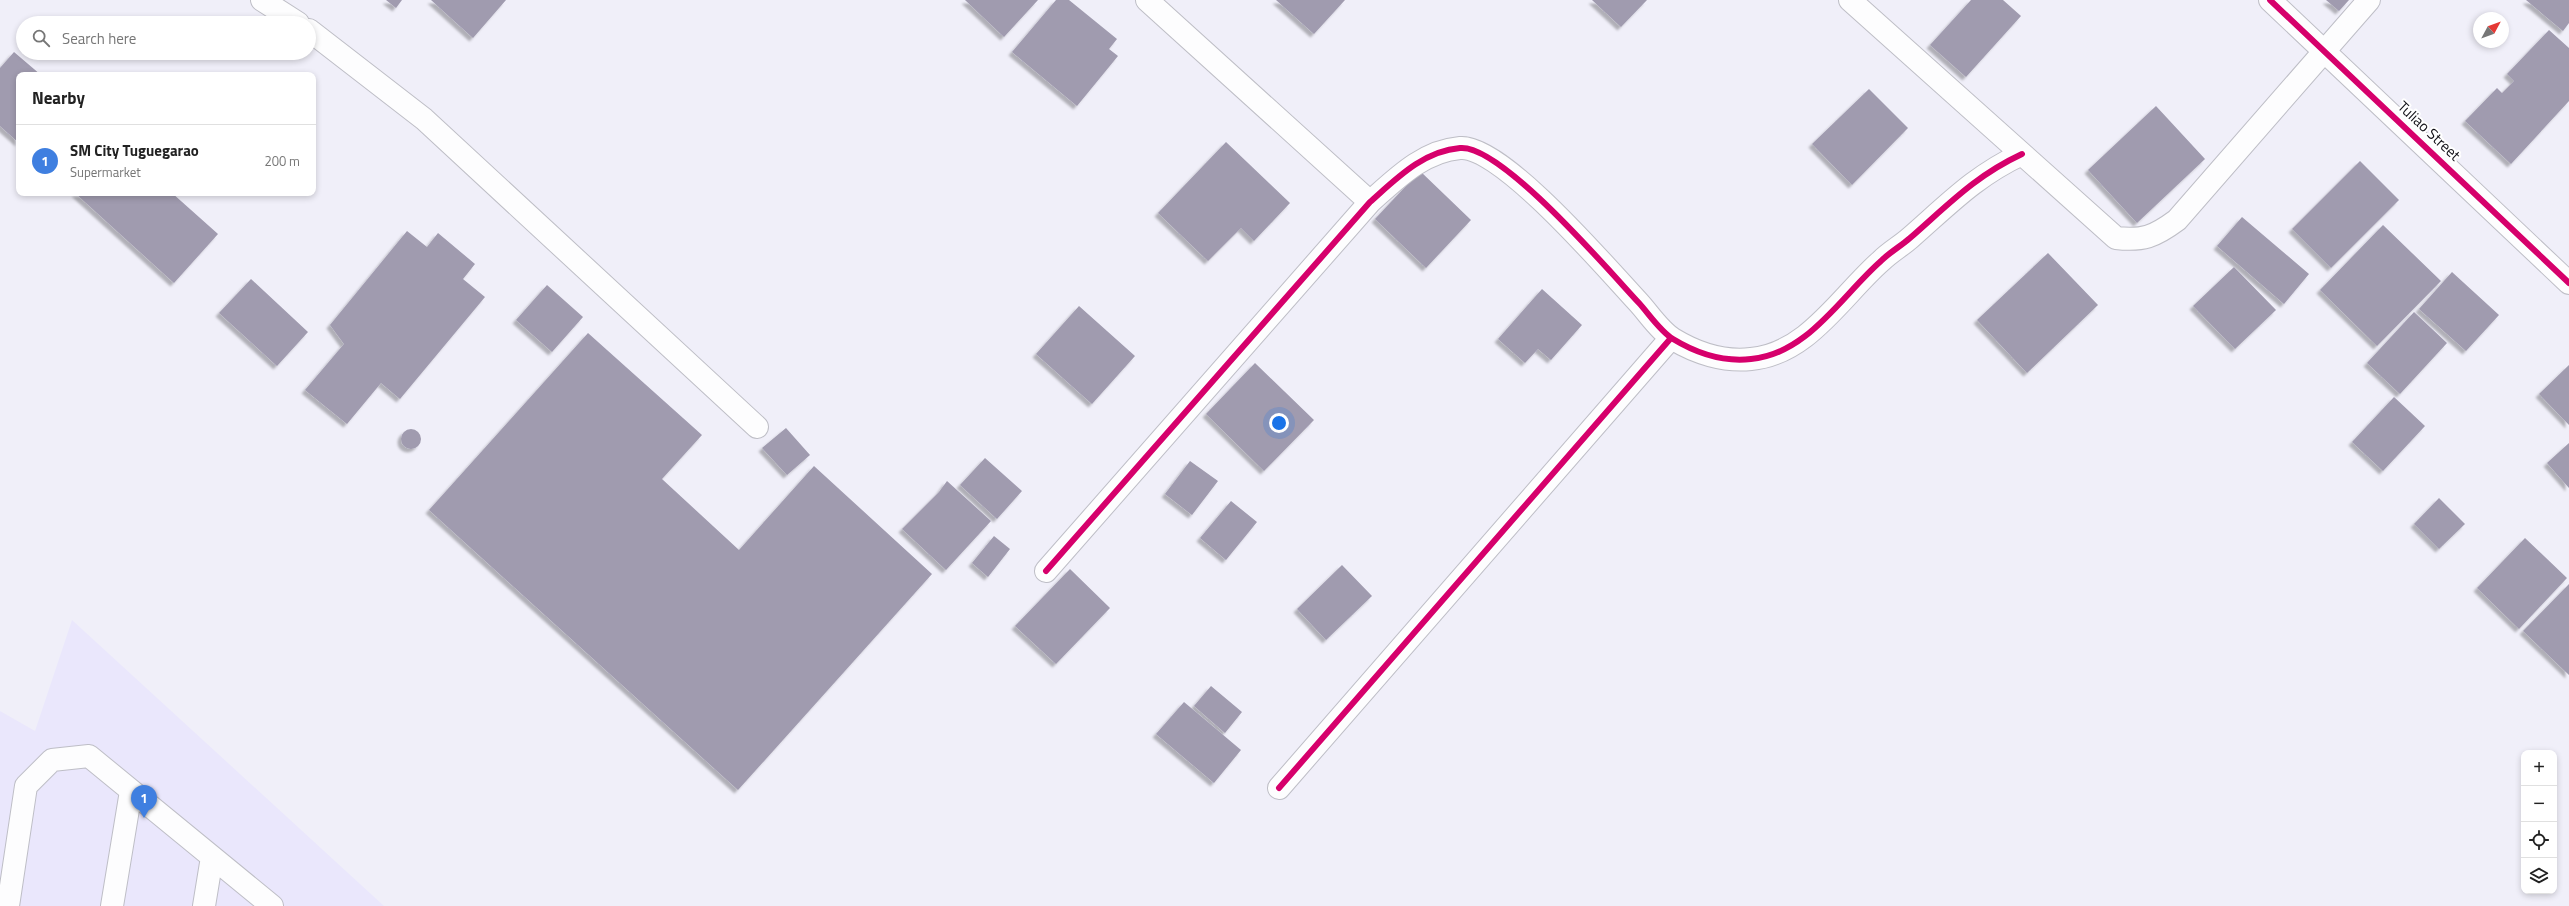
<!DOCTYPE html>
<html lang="en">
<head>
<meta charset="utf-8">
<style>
	:root { --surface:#fff; --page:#f6f6f6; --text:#222; --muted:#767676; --line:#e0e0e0; --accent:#db2777 }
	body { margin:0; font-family:"Titillium Web",sans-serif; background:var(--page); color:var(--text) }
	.controls { position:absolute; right:12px; bottom:12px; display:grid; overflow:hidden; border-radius:8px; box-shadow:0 2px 6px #0003 }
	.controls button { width:36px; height:36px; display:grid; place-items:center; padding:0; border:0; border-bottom:1px solid var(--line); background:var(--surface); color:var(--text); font:20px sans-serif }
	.compass { position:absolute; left:2473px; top:12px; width:36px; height:36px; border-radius:50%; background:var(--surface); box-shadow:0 2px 6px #0003; rotate:49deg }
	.you { position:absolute; left:1279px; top:423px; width:14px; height:14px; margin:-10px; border:3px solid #fff; border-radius:50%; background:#1a73e8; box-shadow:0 0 0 6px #1a73e833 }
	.badge { display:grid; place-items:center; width:26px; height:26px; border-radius:50%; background:var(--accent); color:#fff; font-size:13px; font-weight:700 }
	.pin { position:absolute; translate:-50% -33px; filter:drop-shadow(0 1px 2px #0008) }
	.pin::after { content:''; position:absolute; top:21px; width:14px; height:12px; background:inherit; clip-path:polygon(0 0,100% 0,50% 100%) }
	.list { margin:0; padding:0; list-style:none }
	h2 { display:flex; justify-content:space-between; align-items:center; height:52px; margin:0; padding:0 16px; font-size:17px }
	h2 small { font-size:13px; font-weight:400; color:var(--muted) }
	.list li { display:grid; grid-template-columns:26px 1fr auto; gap:12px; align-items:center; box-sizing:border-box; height:72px; padding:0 16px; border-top:1px solid var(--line) }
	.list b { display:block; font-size:15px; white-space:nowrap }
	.list p { margin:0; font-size:13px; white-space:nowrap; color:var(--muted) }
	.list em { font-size:13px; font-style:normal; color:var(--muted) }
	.icon { flex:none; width:22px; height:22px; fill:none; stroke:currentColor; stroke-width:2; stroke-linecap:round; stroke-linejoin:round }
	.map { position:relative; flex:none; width:2569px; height:906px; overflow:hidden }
	.search { position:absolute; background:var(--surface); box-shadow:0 2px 6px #0003; left:16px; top:16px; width:300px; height:44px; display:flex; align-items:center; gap:10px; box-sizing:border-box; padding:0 14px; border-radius:22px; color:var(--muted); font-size:15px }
	.panel { position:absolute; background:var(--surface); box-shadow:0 2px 6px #0003; left:16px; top:72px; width:300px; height:124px; border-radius:8px }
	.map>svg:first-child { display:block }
</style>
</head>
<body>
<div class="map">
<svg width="2569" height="906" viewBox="0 0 2569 906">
	<defs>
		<filter id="shadow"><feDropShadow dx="-3.5" dy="3.5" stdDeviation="1" flood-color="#0004"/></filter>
	</defs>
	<rect width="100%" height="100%" fill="#f0eff9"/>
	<!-- built -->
	<path fill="#eae7fc" d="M72 620 384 906H0V711L35 731Z"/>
	<!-- building -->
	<path fill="#a09baf" filter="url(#shadow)" d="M386 0H402L396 8Z
		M431 0H506L473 38Z
		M965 0H1038L1004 37Z
		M1056 0H1069L1117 39 1109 49 1118 56 1077 106 1012 52Z
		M1276 0H1345L1314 34Z
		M1592 0H1647L1621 27Z
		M1971 0H2003L2021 16 1966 77 1930 45Z
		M2326 0H2349L2339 11Z
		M2526 0H2569V23L2563 31Z
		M2549 30 2569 48V101L2511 164 2465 121 2497 88 2502 93 2514 81 2507 74Z
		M14 52 41 75H19V143L0 126V68Z
		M1869 89 1908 128 1852 185 1812 144Z
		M2156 106 2205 159 2137 223 2088 170Z
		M1226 142 1290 203 1254 241 1241 228 1208 261 1158 213Z
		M2360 161 2399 200 2331 268 2292 229Z
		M1420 171 1471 220 1426 268 1375 219Z
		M75 193H172L218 234 174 283Z
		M2242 217 2309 274 2284 304 2217 246Z
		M2383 225 2441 281 2377 346 2320 290Z
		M407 231 427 247 438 233 475 264 463 279 485 297 400 399 381 383 347 424 305 390 344 344 330 325Z
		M2048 253 2098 305 2027 373 1977 320Z
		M2234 267 2276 310 2235 349 2193 306Z
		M2452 272 2499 315 2466 351 2419 309Z
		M251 279 308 332 277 366 219 313Z
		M547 285 583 317 552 352 516 320Z
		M1542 289 1582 325 1551 360 1538 349 1525 363 1498 339Z
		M1079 306 1135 356 1092 404 1036 354Z
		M2414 312 2447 343 2400 394 2367 363Z
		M588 333 702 435 662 479 739 550 814 466 932 574 738 790 429 510Z
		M1255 363 1314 420 1264 471 1206 414Z
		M2569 365V425L2539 394Z
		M2394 397 2425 426 2383 471 2352 442Z
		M786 428 810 455 787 475 762 448Z
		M401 439a10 10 0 1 1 20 0a10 10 0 1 1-20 0Z
		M2569 443V488L2547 463Z
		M985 458 1022 491 997 519 960 485Z
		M1190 461 1218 481 1192 515 1165 494Z
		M947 481 991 521 946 570 902 529 939 492Z
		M2439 498 2465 524 2439 549 2414 524Z
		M1231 501 1257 522 1226 560 1200 538Z
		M994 536 1010 549 988 577 972 563Z
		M2525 538 2567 578 2519 629 2477 588Z
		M1342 565 1372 596 1326 640 1297 609Z
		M1070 569 1110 608 1056 664 1015 626Z
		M2569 584V675L2523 631Z
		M1211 686 1242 712 1225 733 1194 706Z
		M1184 702 1241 750 1214 783 1156 734Z"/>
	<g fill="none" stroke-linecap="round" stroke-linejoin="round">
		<!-- minor casing -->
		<g stroke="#bebec6" stroke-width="24">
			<path id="minor" d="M262 0 298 23
				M1147 0 1370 202
				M1850 0 2116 238C2143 241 2154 237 2177 220L2369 0
				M2270 0 2569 283
				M309 30 424 119 757 427
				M1046 571 1370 202C1396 179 1423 151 1460 148 1501 144 1609 271 1639 303 1649 314 1660 331 1673 339 1696 353 1724 362 1751 359 1808 354 1842 295 1881 261 1890 252 1901 246 1910 238 1949 204 1975 176 2022 154
				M1279 788 1671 338
				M8 906 26 786 52 760 89 756 272 906
				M112 906 131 791
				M204 906 212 857"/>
		</g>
		<!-- minor -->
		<use href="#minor" stroke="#fdfdfe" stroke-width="22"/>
		<!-- cycleway casing -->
		<g stroke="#fff" stroke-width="8">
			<path id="cycleway" d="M2270 0 2569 283
				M1046 571 1370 202C1396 179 1423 151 1460 148 1501 144 1609 271 1639 303 1649 314 1660 331 1673 339 1696 353 1724 362 1751 359 1808 354 1842 295 1881 261 1890 252 1901 246 1910 238 1949 204 1975 176 2022 154
				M1279 788 1671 338"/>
		</g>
		<!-- cycleway -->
		<use href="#cycleway" stroke="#d6006c" stroke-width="6"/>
	</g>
	<g text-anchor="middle" stroke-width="4" stroke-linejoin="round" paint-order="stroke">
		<!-- street labels -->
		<g font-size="15" fill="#100f16" stroke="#fff">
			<text transform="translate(2429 131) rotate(43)" y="5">Tuliao Street</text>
		</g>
	</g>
</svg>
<div class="controls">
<button>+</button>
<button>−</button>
<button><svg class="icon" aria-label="locate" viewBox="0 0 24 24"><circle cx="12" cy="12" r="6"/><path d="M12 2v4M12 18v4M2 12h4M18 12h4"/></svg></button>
<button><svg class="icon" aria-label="layers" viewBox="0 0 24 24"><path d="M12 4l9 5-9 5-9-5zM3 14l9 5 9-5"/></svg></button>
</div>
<svg class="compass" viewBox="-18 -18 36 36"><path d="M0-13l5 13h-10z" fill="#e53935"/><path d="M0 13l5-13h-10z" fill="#767676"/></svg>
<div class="you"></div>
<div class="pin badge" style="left:144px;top:818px;background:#3f7fe0">1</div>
<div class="search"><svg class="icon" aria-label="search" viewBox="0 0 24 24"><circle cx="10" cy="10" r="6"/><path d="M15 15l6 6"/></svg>Search here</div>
<section class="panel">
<h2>Nearby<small></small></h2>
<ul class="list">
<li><span class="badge" style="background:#3f7fe0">1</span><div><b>SM City Tuguegarao</b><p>Supermarket</p></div><em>200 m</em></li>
</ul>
</section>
</div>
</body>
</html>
